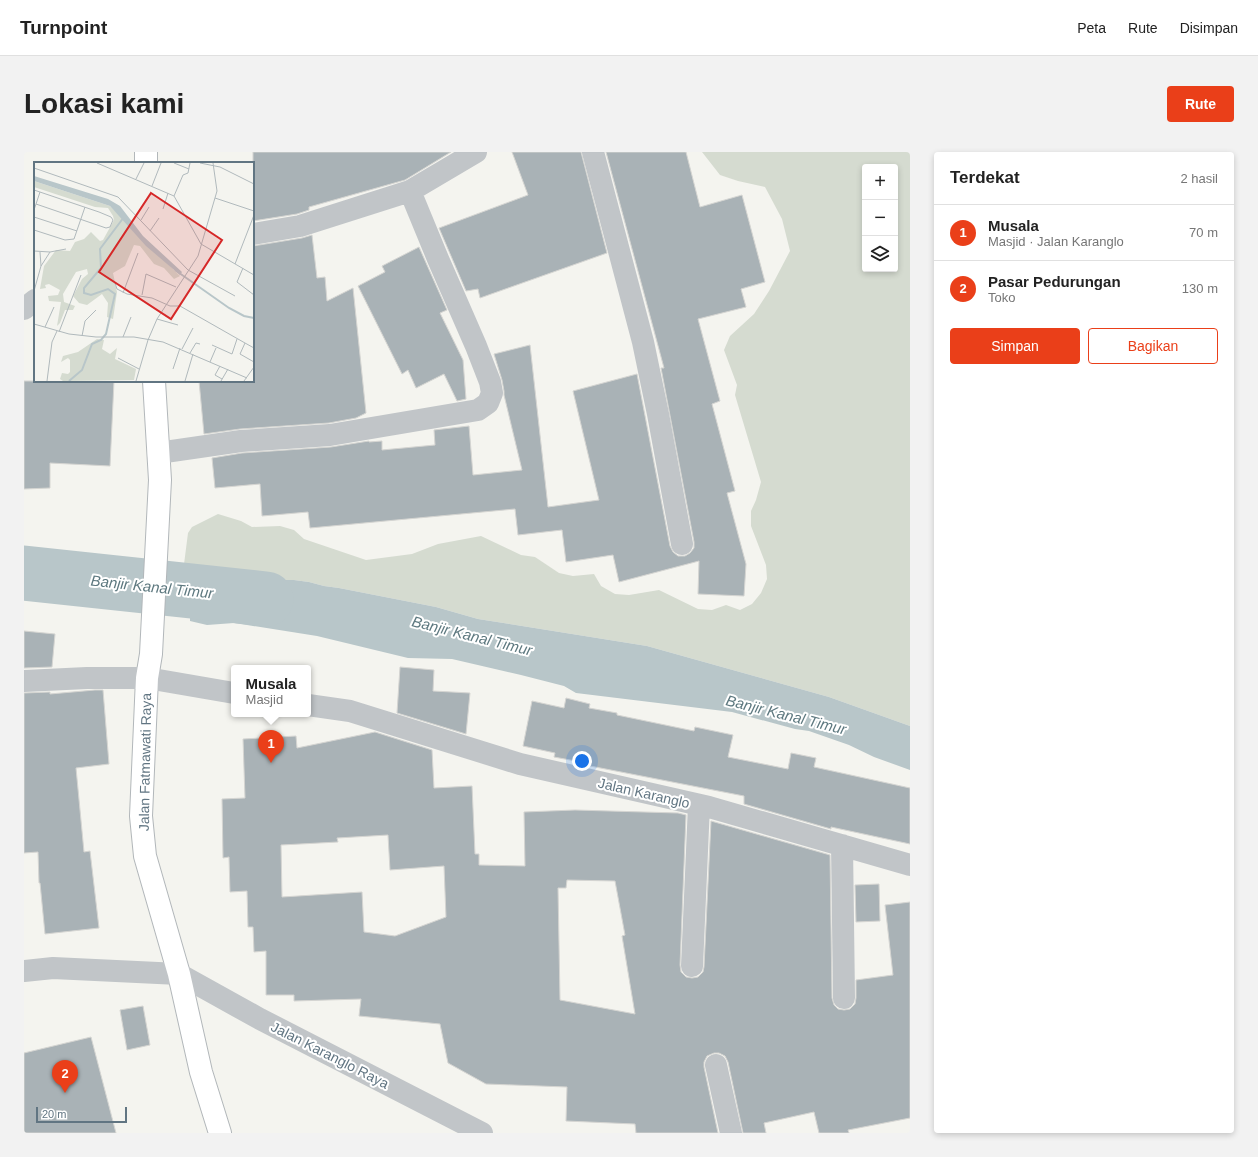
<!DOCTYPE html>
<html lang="id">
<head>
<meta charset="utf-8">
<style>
	:root { --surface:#fff; --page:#f2f2f2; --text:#222; --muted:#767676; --line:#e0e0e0; --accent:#ea3f19 }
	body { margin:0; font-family:Arial,sans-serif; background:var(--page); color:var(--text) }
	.controls { position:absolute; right:12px; top:12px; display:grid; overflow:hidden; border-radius:4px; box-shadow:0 2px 6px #0003 }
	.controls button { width:36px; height:36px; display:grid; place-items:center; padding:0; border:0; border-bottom:1px solid var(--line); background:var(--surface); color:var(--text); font:20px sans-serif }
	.scale { position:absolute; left:12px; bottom:10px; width:91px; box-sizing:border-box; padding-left:4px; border:2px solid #617582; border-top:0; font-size:11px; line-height:14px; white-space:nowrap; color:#617582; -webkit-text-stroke:3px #fff; paint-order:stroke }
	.you { position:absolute; left:558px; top:609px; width:14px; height:14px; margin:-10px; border:3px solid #fff; border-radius:50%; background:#1a73e8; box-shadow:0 0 0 6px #1a73e833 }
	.badge { display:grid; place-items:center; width:26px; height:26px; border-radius:50%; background:var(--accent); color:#fff; font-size:13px; font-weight:700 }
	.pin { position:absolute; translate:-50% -33px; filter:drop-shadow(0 1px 2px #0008) }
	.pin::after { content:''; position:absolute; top:21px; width:14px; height:12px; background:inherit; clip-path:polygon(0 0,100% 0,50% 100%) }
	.popup { position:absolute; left:207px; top:513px; width:80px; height:52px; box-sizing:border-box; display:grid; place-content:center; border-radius:4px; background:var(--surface); filter:drop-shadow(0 1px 3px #0005); font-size:13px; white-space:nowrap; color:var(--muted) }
	.popup b { font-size:15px; color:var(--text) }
	.popup::after { content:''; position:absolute; left:50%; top:100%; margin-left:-8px; border:8px solid transparent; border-top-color:var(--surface) }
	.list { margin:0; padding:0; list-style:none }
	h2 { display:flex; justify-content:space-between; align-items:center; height:52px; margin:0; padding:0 16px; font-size:17px }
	h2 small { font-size:13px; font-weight:400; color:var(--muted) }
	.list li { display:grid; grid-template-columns:26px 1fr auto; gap:12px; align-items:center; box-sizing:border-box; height:56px; padding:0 16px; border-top:1px solid var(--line) }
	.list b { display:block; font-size:15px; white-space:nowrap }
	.list p { margin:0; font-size:13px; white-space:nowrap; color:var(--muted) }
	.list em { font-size:13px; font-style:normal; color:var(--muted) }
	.actions { display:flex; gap:8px; padding:12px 16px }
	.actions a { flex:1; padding:9px 0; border:1px solid var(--accent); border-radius:4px; text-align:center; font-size:14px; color:var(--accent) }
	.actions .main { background:var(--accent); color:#fff }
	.icon { flex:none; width:22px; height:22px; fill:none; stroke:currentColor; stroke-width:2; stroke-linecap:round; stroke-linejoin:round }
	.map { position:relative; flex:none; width:886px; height:981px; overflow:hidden; border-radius:4px }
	header { display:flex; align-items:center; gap:24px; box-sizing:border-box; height:56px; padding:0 20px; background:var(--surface); border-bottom:1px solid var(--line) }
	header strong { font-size:19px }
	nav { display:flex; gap:22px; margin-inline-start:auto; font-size:14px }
	.intro { display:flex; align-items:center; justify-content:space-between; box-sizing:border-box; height:96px; padding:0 24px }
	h1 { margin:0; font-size:28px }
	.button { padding:10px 18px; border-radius:4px; background:var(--accent); color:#fff; font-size:14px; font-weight:700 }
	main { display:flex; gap:24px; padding:0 24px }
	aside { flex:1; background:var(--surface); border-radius:4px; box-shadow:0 2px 6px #0003 }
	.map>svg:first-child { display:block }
</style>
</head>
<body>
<header>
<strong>Turnpoint</strong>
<nav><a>Peta</a><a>Rute</a><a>Disimpan</a></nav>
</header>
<div class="intro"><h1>Lokasi kami</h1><a class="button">Rute</a></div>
<main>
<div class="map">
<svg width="886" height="981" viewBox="0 0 886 981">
	<rect width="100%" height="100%" fill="#f4f4ef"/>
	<!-- green -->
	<path fill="#d5dbd0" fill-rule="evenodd" d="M678 0H886V574L805 545 623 494 454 467 412 455 315 436 300 434 285 430 270 428H212L181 425 166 429 159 420 164 381 168 375 194 362 217 369 228 375 256 374 270 378 280 387 342 408 388 402 414 392 457 384 497 403 511 405 535 421 549 424 570 422 577 434 591 442 605 443 635 438 674 457 688 458 702 453 716 458 728 452 737 441 743 427 742 413 727 374V359L732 348 737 330 711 243 713 233 700 198 706 184 730 162 745 139 766 99 758 67 741 35 714 29 696 23ZM841 15H871V117H841Z"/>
	<!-- water -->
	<path fill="#b8c6c9" d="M181 425 212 428H270L285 430 300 434 315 436 412 455 454 467 623 494 805 545 886 574V618L850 605 825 593 785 579 771 577 708 560 552 541 540 534 497 523 428 507 384 506 293 484 223 473 210 471 183 473 166 469V429Z"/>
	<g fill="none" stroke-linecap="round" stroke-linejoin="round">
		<!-- river -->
		<path stroke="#b8c6c9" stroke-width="55" d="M0 421 242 447"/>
	</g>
	<!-- building -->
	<path fill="#a9b2b6" stroke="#d5d5d2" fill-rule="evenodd" d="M229 0H427L381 28 285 55V58L273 62 229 69Z
		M488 0H557L583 101 456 146 454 137 442 139 415 76 504 43Z
		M582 0H662L676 55 718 43 741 130 717 137 722 155 674 167 696 249 688 252 711 339 703 341 722 412 720 444 674 442 675 409 595 430 589 403 542 410 538 378 494 383 491 357 286 376 284 360 238 364 236 332 191 336 188 306 218 301 307 295 345 289V290L358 289V298L411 293 410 278 445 274 449 323 498 318 480 243V239L478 228 470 202 506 193 524 355 575 348 549 239 613 222 646 394 649 400 654 404H661L666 401 670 396V390L637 216H640Z
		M288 83 293 126 301 125 303 149 329 136 342 261 332 266 305 271 216 277 180 282 175 229H229V94L278 86Z
		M395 95 423 158 416 161 439 208 442 247 433 249 420 222 392 236 384 218 378 222 334 134 361 120 358 114Z
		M0 229H90L86 314 26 311V336L0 337Z
		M0 479 31 482 28 515 0 516Z
		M376 515 410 518 409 539 446 541 442 582 373 561Z
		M71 538H79L85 612 52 616 60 700 66 699 75 776 21 782 16 731H15L14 700 0 701V541L26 540V542Z
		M542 546 566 552 565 556 593 561V563L670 579 671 575 709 583 704 605 764 617 767 601 792 606 790 615 886 636V692L807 675V677L720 652V644L556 612 557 610 530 605 531 601 499 594 508 549 540 556Z
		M351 580 408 598 410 636 448 634 451 702H455V713L501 714 500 660 551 658 654 661 662 663 656 813 657 820 662 825 668 826 674 825 679 820 680 815 687 669 806 703 808 846 810 853 814 857 820 858 826 857 831 852 832 846V828L869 823 861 753 886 750V966L824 978 825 981H795L790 960 740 971 742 981H719L704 910 701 904 695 901H690L683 904 680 910V915L694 981H612L611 972 542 969 543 935 462 932 424 911 416 872 335 864 337 847 270 849V843H242V799L230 800 229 775H224L223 739 206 740 205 705 199 706 198 647 221 646 219 587 272 584 273 596ZM364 683 366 718 420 714 422 765 371 784 340 780 338 740 258 745 257 693 314 690 313 686ZM543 728 591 729 601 783 598 784 611 862 536 848 534 736H542Z
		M855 732 856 769 832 770 831 733Z
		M119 854 126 893 103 898 96 858Z
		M67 885 92 981H0V901Z"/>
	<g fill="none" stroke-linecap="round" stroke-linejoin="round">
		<!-- major casing -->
		<g stroke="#b2b7ba" stroke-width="24">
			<path id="major" d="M122 0V11
				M130 229 136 328 127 502 123 526 117 664 121 704 155 822 177 920 196 981"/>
		</g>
		<!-- minor -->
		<path stroke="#c1c5c8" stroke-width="22" d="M569 0 619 190 634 262 658 392
			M229 82 276 74 386 39 452 0
			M0 157 11 148
			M134 301 217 289 306 283 454 258 464 251 468 241 466 230 452 194 414 107 386 39
			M0 529 63 526H123L210 541
			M284 553 326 559 496 612 685 655 886 713
			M818 693 820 846
			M668 814 675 653
			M0 819 29 816 155 822 236 867 458 981
			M692 913 707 981"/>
		<!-- major -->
		<use href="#major" stroke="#fff" stroke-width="22"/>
	</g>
	<g text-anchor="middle" stroke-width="4" stroke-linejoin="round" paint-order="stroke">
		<!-- street labels -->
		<g font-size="14" fill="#617582" stroke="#fff">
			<text transform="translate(121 610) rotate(-89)" y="5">Jalan Fatmawati Raya</text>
			<text transform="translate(620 641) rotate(13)" y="5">Jalan Karanglo</text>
			<text transform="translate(306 903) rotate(27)" y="5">Jalan Karanglo Raya</text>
		</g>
		<!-- water labels -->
		<g font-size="15" font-style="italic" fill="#5d787f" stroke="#fff">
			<text transform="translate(128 435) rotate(6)" y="5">Banjir Kanal Timur</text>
			<text transform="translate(448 484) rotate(14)" y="5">Banjir Kanal Timur</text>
			<text transform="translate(762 563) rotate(14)" y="5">Banjir Kanal Timur</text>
		</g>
	</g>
	<!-- overview -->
	<g transform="translate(10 10)">
		<rect width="220" height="220" fill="#f4f4ef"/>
		<path d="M0 19 76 44 146 114 140 117 130 106 120 102 106 84 100 83 91 104 79 111 83 130 79 157 73 155 74 141 68 132 53 143 45 141 39 134 48 117 54 112 53 107 42 110 29 132 30 140 41 144 39 148H31L26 161 23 164 27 140 15 139 14 134 24 133 26 128 15 122 11 123 12 126 6 127 10 104 22 88 36 89 41 80 50 77 57 70 66 79 69 78 80 58 79 54 74 46 61 45 3 26 0 25ZM63 177 70 178 68 187 76 192 83 186 81 197 102 207 100 218 29 219 26 217 28 211 34 212 36 210V198L34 196 27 200 29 194 44 190Z" fill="#d5dbd0"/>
		<path d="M0 14 74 37 86 44 109 74 148 110 146 113 112 84 76 44 0 19Z" fill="#b8c6c9"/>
		<path fill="none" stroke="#b8c6c9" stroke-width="2" d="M141 108 195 146 210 154 220 156M35 219 48 208 58 182 67 178 72 172 81 132 74 127 57 133 50 131V126L67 106 66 87 90 55"/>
		<path fill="none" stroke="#b0b9bc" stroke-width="1" d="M63 1 140 34 167 82 220 113M140 1 155 7M166 1 186 5 220 22M0 6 84 35 154 108 201 134M102 17 110 1M118 24 127 1M0 28 65 50 77 55 79 58 76 65 72 66 2 42M140 34 149 13 154 11 156 1M181 36 220 49M129 47 134 31M0 48 6 30M0 55 43 69M107 58 115 45M0 68 31 78 40 77 51 45M116 69 125 56M0 89 16 90 32 87M6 90 7 104M201 102 220 53M209 106 203 120 220 133M81 121 83 127 93 132 118 136 136 144H146L211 181M0 129 7 104 16 90M89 131 104 91M108 133 112 112 142 125M123 157 144 163M0 162 35 172 62 175H100L129 180 213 216M11 165 20 145M25 170 47 113M48 174 51 159 62 148M89 175 97 155M178 183 198 192 203 177M220 186 211 181 206 192 220 200M148 187 159 166M156 191 162 181 166 182M84 196 105 207M176 200 182 186M186 204 181 213 188 217M139 207 146 186M13 219 18 180 23 169M102 219 114 178 123 157 164 94 183 29 179 1M151 219 159 192M187 219 194 207M210 219 220 205"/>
		<path fill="#d62828" fill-opacity="0.15" stroke="#d62828" stroke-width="2" d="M117 31 188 78 137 157 65 110Z"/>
		<rect width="220" height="220" fill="none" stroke="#617582" stroke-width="2"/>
	</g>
</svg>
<div class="controls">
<button>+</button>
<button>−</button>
<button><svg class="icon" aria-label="layers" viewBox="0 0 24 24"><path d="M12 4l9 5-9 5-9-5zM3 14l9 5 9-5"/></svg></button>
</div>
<div class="scale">20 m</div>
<div class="you"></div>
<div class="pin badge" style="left:247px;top:611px">1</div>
<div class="popup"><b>Musala</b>Masjid</div>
<div class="pin badge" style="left:41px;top:941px">2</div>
</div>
<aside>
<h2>Terdekat<small>2 hasil</small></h2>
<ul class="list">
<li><span class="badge">1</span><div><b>Musala</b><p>Masjid · Jalan Karanglo</p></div><em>70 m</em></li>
<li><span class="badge">2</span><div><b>Pasar Pedurungan</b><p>Toko</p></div><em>130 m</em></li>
</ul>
<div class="actions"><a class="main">Simpan</a><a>Bagikan</a></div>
</aside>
</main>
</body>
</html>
